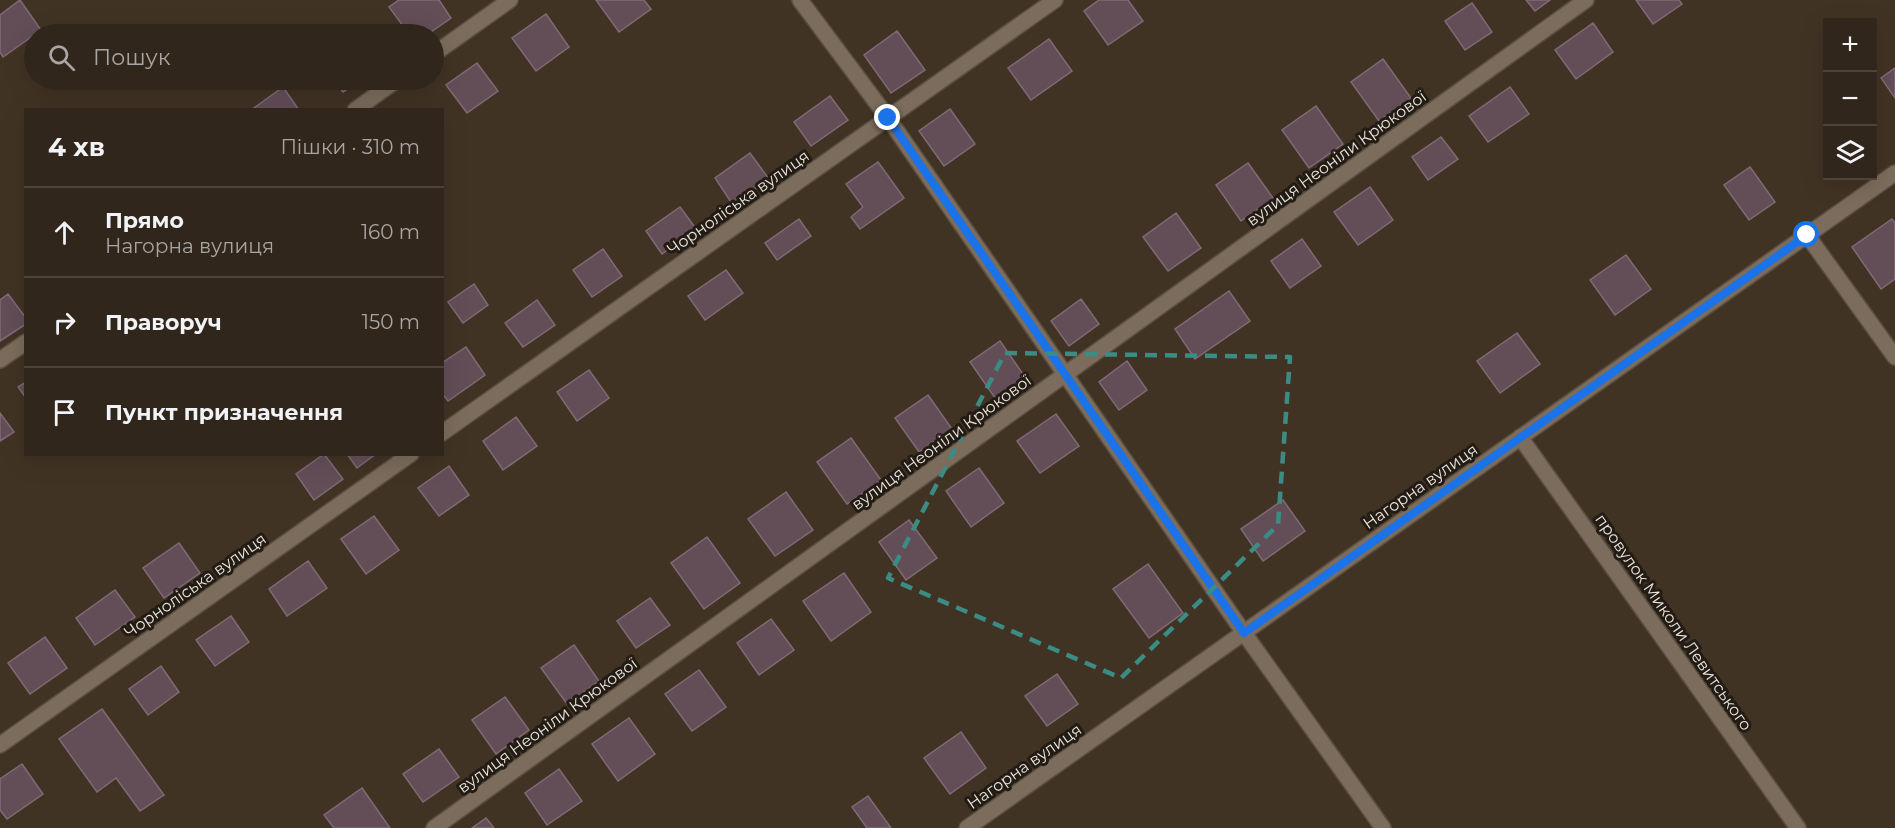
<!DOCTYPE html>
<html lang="uk">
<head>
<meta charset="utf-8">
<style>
	:root { --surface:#31261b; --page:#392e24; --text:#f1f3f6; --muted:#a8a5a3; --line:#4c433a }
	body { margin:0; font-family:Montserrat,sans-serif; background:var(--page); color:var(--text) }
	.controls { position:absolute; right:18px; top:18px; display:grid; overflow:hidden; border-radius:0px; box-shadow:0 6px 24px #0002 }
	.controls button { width:54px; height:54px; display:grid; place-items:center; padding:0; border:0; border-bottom:2px solid var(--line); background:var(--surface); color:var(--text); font:30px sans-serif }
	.stop { position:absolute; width:18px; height:18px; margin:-14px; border:4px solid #1a73e8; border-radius:50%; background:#fff }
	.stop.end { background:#1a73e8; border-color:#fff; box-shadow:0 2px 6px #0008 }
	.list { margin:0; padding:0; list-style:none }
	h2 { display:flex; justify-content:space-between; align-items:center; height:78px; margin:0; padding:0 24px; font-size:26px }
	h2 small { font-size:20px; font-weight:400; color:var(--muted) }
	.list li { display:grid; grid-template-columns:39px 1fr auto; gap:18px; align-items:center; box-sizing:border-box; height:90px; padding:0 24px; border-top:2px solid var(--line) }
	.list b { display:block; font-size:22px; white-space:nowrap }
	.list p { margin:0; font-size:20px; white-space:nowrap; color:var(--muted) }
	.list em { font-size:20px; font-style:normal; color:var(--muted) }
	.icon { flex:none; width:33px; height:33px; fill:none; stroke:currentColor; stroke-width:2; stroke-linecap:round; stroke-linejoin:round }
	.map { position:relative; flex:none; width:1895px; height:828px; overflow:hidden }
	.search { position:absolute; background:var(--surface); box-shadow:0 6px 24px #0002; left:24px; top:24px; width:420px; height:66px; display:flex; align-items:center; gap:15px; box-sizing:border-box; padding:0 21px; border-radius:33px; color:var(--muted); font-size:22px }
	.panel { position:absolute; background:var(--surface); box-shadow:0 6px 24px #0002; left:24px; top:108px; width:420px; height:348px; border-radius:0px }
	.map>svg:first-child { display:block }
</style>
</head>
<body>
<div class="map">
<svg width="1895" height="828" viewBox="0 0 1895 828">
	<rect width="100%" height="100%" fill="#413324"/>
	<!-- building -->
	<path fill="#634e58" stroke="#7f6a75" stroke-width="1.5" d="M20 0 41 30 3 57 0 52V15Z
		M399 0H439L451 18 428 34H409L389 7Z
		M596 0H644L651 9 619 32Z
		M1099 0H1128L1143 21 1108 45 1084 11Z
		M1526 0H1550L1535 11Z
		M1636 0H1679L1682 4 1653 24Z
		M1472 3 1492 32 1465 50 1445 21Z
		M546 14 569 47 536 71 512 38Z
		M1593 23 1613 52 1576 79 1555 50Z
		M897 31 925 70 891 93 864 55Z
		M1049 39 1072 71 1031 100 1008 68Z
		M1383 59 1411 98 1379 121 1351 82Z
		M477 63 498 91 467 113 446 85Z
		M1895 68V98L1881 78Z
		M334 80H361L343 92Z
		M283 87 299 110H251Z
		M1510 87 1529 114 1488 142 1469 116Z
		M830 96 848 120 811 146 794 122Z
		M1316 106 1343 144 1309 168 1282 130Z
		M950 109 975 144 944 166 919 131Z
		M1441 137 1458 159 1428 180 1412 157Z
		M750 153 769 179 733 205 715 178Z
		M878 162 904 198 860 229 851 217 863 207 846 184Z
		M1248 163 1273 198 1241 221 1216 185Z
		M1750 167 1775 202 1749 220 1724 185Z
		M1370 187 1393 220 1358 245 1334 212Z
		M680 207 697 230 662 254 646 231Z
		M1176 213 1201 248 1168 271 1143 237Z
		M799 219 811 236 777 260 765 243Z
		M1892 219 1895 223V279L1881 289 1852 247Z
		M1302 239 1321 266 1290 288 1271 261Z
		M603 249 622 276 592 297 573 270Z
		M1626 255 1651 289 1615 315 1590 280Z
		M726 270 743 293 705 320 688 296Z
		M474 284 488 305 463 323 448 302Z
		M1229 291 1250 321 1195 359 1175 329Z
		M8 294 26 318V324L0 341V300Z
		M1081 299 1099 324 1069 346 1051 321Z
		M537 300 555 325 523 347 505 323Z
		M1517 333 1540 364 1500 393 1477 361Z
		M1000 341 1025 377 995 398 970 362Z
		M466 347 485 375 448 401 442 393V363Z
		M1127 361 1147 390 1119 410 1099 382Z
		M589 370 609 398 577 421 557 392Z
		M26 382V398L18 387Z
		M928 395 952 429 919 452 895 418Z
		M0 413 14 432 0 441Z
		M1056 414 1079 446 1040 473 1017 441Z
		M516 417 537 446 503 470 483 441Z
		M851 438 881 480 847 504 817 462Z
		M324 454 343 479 314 500 296 474Z
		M347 454H376L357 468Z
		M449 466 469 495 439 516 418 488Z
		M979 468 1004 503 971 527 946 491Z
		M786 492 813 530 775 556 748 519Z
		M1283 500 1305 531 1263 561 1241 529Z
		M374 516 399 550 366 574 341 539Z
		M909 520 937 558 906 580 879 542Z
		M707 537 740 583 704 609 671 563Z
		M179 543 200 573 164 598 143 568Z
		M308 561 327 588 287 616 269 589Z
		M1148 564 1183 613 1149 638 1113 589Z
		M844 573 871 612 831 641 803 601Z
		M115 590 135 617 95 645 76 618Z
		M650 598 670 625 636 648 617 621Z
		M231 616 249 642 215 666 196 640Z
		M771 619 794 650 759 675 737 643Z
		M45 637 67 668 30 694 8 663Z
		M574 645 599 681 567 704 541 668Z
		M161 666 179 692 148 715 129 689Z
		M699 670 726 707 692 731 665 694Z
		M1057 674 1078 704 1047 726 1025 696Z
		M505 697 529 730 496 754 472 720Z
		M102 709 164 795 140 811 116 778 97 792 59 739Z
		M629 718 655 754 618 781 592 744Z
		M961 732 986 768 950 794 924 758Z
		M439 749 459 777 423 802 403 774Z
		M22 764 43 794 7 819 0 810V779Z
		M559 769 582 801 547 825 525 793Z
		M362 788 390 828H334L324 815Z
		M868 796 891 828H867L852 807Z
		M486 818 494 828H472Z"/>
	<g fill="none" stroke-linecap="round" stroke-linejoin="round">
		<!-- minor casing -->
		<g stroke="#5a4f42" stroke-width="18">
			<path id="minor" d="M800 0 888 118 1244 633 1383 828
				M434 54 510 0
				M355 110 397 80
				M1807 235 1895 357
				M0 360 26 342
				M442 433 1055 0
				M1520 437 1798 828
				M0 745 411 454
				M434 828 1586 0
				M967 828 1895 173"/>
		</g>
		<!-- minor -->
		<use href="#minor" stroke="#7b6c5b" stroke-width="15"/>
	</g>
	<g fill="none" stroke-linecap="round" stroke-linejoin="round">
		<!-- route -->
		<path stroke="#1a73e8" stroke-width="8" d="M888 118 1244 633 1807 235"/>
	</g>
	<!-- marked area -->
	<path fill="none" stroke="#3b8c84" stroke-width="4.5" stroke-dasharray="12 8" stroke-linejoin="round" d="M1005 353 1290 357 1278 525 1121 678 888 578Z"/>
	<g text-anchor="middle" stroke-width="6" stroke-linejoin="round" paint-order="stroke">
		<!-- street labels -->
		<g font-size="16" fill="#ede4da" stroke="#221c15">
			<text transform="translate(1336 158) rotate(-36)" y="6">вулиця Неоніли Крюкової</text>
			<text transform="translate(738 202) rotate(-35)" y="6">Чорноліська вулиця</text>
			<text transform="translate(941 442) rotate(-36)" y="6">вулиця Неоніли Крюкової</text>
			<text transform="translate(1420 486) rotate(-35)" y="6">Нагорна вулиця</text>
			<text transform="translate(195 585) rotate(-35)" y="6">Чорноліська вулиця</text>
			<text transform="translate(1674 622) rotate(55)" y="6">провулок Миколи Левитського</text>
			<text transform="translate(547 725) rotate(-36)" y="6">вулиця Неоніли Крюкової</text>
			<text transform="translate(1024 766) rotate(-35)" y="6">Нагорна вулиця</text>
		</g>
	</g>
</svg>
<div class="controls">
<button>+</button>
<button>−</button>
<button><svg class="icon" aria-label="layers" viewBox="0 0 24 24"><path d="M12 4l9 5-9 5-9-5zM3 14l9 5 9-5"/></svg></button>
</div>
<div class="stop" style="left:1807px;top:235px"></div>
<div class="stop end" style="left:888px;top:118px"></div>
<div class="search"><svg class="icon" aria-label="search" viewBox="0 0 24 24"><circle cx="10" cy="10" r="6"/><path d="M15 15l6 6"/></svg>Пошук</div>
<section class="panel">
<h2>4 хв<small>Пішки · 310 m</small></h2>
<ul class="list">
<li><svg class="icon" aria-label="ahead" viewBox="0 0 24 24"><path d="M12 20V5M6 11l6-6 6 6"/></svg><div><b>Прямо</b><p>Нагорна вулиця</p></div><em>160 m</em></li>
<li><svg class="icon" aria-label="right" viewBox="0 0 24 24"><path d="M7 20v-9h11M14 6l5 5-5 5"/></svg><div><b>Праворуч</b></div><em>150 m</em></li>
<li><svg class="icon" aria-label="arrive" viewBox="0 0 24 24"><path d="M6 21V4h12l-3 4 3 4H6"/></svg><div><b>Пункт призначення</b></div></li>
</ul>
</section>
</div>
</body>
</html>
